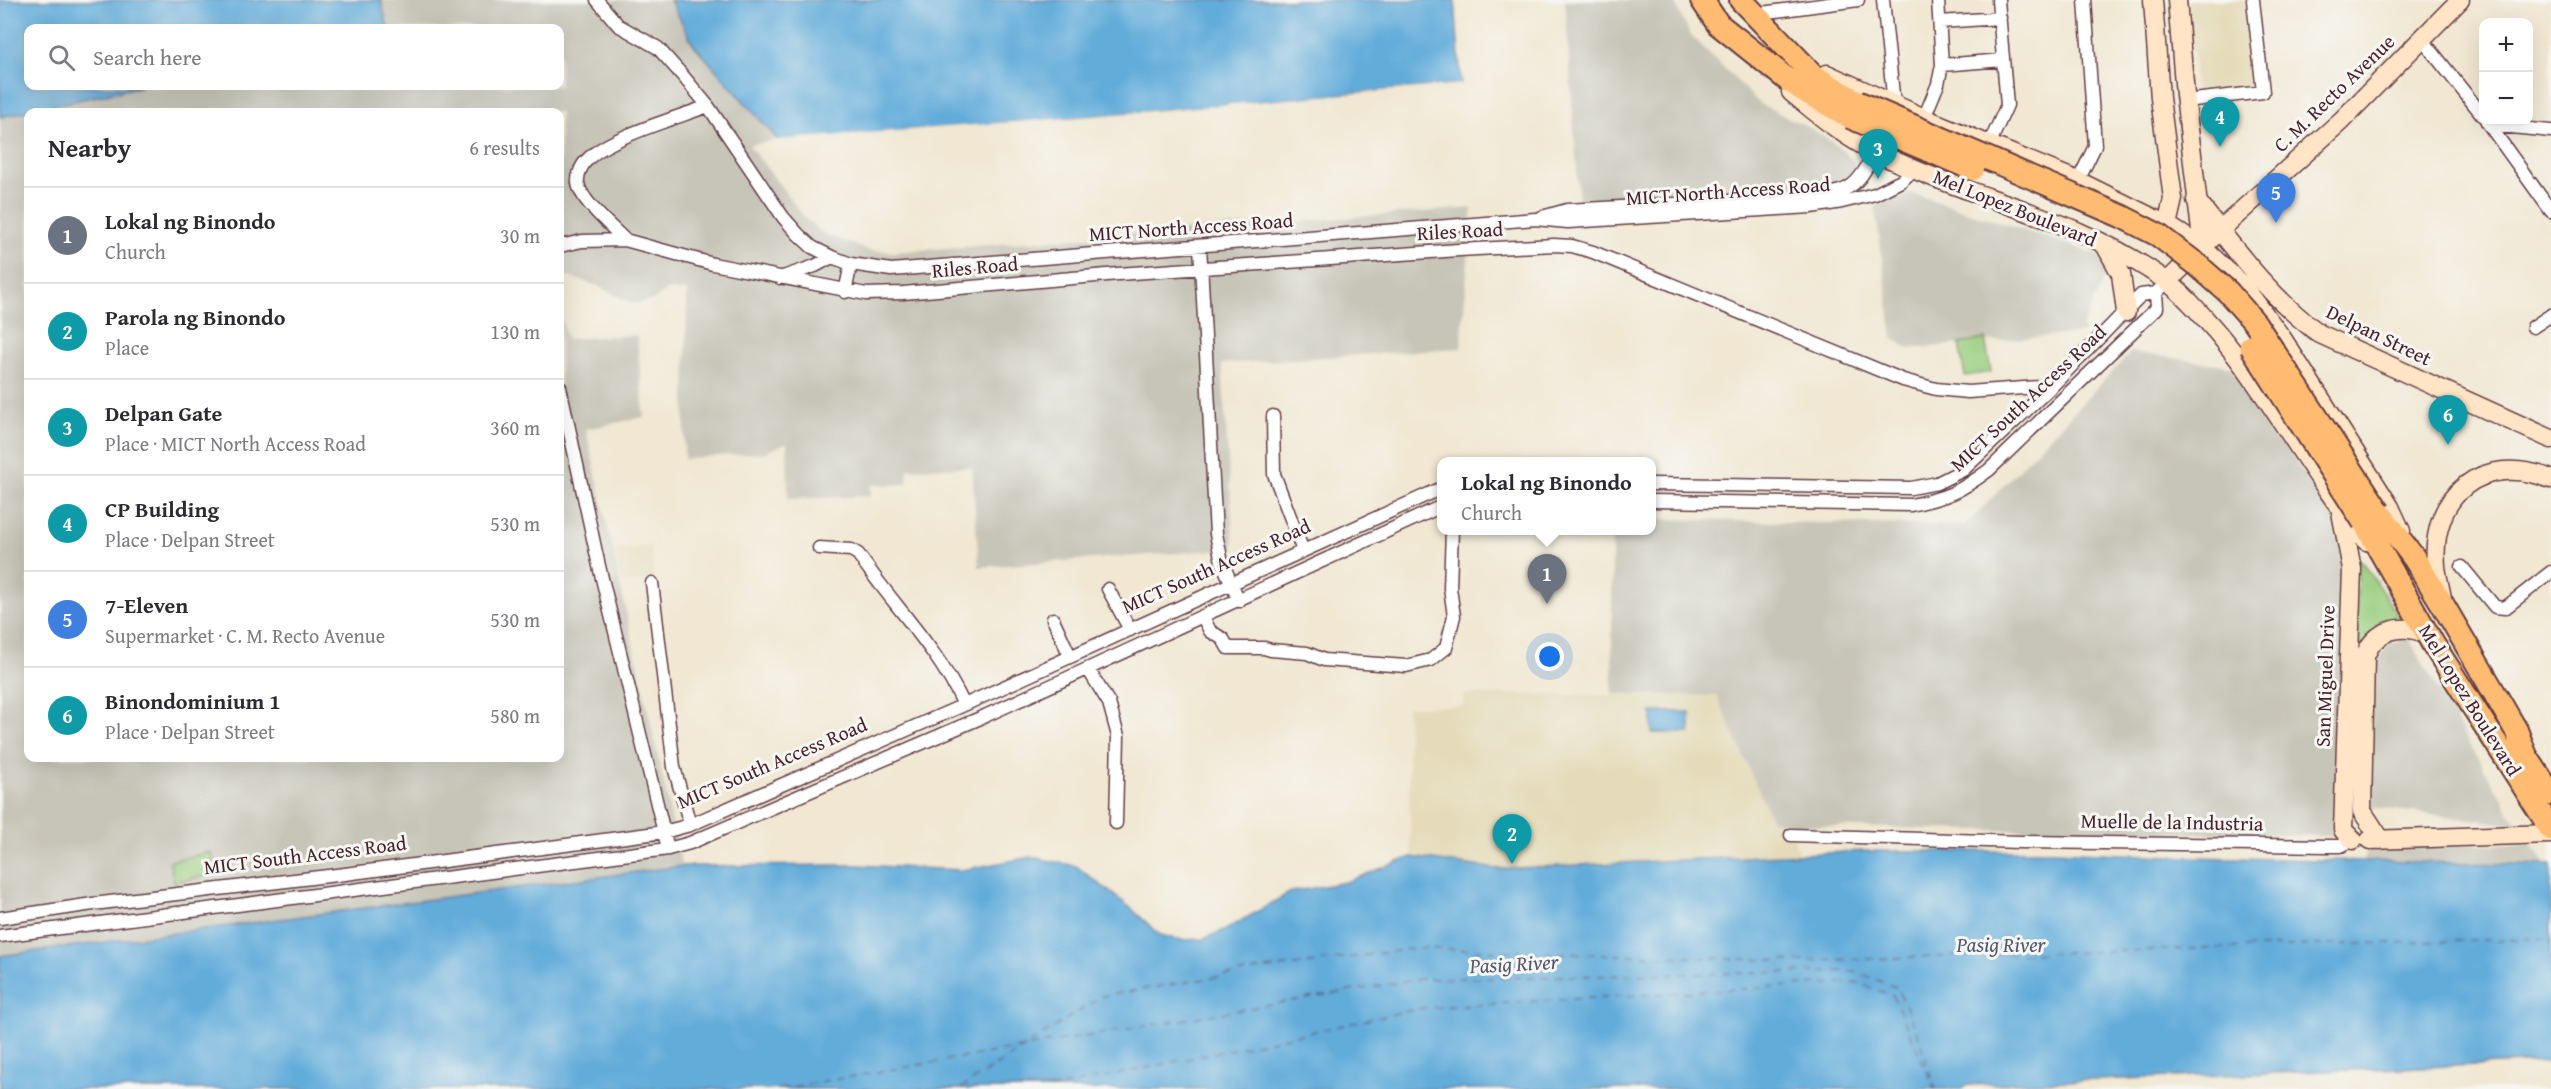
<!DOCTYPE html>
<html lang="en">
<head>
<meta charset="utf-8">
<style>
	:root { --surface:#fff; --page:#f2f2f3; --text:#2b2b33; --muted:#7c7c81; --line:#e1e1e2; --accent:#0b8043 }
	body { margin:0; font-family:"Gentium Book Plus",serif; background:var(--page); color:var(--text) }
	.controls { position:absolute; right:18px; top:18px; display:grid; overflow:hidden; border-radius:12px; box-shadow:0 6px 24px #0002 }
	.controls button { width:54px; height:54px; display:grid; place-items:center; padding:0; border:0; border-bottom:2px solid var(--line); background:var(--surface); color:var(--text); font:30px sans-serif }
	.you { position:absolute; left:1550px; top:657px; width:21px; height:21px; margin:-15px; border:4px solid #fff; border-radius:50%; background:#1a73e8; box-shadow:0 0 0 9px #1a73e833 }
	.badge { display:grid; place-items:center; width:39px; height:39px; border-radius:50%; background:var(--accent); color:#fff; font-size:20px; font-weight:700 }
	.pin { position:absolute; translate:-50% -50px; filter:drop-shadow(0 2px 3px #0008) }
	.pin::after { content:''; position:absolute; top:32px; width:21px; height:18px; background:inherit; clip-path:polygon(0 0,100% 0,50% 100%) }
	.popup { position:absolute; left:1437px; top:457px; width:219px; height:78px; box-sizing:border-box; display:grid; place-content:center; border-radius:12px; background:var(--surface); filter:drop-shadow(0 2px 4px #0005); font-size:20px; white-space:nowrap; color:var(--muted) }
	.popup b { font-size:22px; color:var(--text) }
	.popup::after { content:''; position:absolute; left:50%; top:100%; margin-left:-12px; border:12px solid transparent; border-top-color:var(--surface) }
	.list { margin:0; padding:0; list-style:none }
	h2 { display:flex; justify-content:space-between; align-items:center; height:78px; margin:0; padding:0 24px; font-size:26px }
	h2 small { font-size:20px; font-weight:400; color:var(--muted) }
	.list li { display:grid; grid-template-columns:39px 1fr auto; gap:18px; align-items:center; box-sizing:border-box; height:96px; padding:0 24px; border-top:2px solid var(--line) }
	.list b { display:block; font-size:22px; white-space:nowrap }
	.list p { margin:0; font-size:20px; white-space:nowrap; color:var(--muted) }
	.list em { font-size:20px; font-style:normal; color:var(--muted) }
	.icon { flex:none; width:33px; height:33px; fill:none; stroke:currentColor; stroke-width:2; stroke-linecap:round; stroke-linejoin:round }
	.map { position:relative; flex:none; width:2551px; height:1089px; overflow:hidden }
	.search { position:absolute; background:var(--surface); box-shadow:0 6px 24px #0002; left:24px; top:24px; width:540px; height:66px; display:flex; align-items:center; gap:15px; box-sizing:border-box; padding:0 21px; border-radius:12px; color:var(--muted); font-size:22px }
	.panel { position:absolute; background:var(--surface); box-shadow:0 6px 24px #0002; left:24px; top:108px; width:540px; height:654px; border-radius:12px }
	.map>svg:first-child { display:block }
</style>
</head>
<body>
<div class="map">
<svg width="2551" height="1089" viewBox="0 0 2551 1089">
	<rect width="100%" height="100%" fill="#f6f6f2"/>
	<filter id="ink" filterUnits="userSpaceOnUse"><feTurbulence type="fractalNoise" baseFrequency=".0167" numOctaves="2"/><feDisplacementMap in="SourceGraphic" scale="12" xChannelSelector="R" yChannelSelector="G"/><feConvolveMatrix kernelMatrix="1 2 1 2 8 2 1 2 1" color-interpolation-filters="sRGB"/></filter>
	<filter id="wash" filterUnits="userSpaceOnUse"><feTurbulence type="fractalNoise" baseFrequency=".008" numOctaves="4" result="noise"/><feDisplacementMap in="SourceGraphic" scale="24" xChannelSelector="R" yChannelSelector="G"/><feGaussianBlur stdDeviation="1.35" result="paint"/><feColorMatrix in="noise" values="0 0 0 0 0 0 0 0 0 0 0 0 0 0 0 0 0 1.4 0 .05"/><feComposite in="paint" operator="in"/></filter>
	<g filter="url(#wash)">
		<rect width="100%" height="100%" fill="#f1e7d2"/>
		<!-- built -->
		<path fill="#e5dbba" d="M2188 0H2250L2261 91 2197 98Z
			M651 546 654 581 622 584 614 550Z
			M1468 694 1717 696 1771 819 1790 825 1799 854 1497 869 1411 857 1407 707 1463 706V695Z"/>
		<!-- industrial -->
		<path fill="#c7c5b8" d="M381 0H670L694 45 778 140 749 145 806 219 824 234 868 250 894 252 1472 208 1461 348 1222 364 1234 549 979 567 972 467 908 469 907 484 871 485V496L788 499 787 443 765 452 684 459 687 291 666 290 655 300 633 304 598 286 560 274V112H28V758H560V312L567 339 637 335 644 417 586 429 682 866 0 956V117L143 86H560V28H388Z
			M1565 0H1673L1690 34 1760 104 1812 129 1842 149 1856 164 1850 180 1825 189 1752 191 1579 203Z
			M1911 193 2099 255 2108 272 2083 325 2084 333 1908 349 1893 338 1875 206Z
			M2131 352 2231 366 2349 540 2335 836 1924 829 1790 825 1771 819 1717 696 1612 694V531L1652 530V519L1965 526Z
			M2409 639 2517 825 2371 807 2373 666 2389 644Z
			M2531 844 2546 865 2363 862 2369 846Z"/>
		<!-- green -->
		<path fill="#9ace7f" stroke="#727655" stroke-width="1.5" d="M1985 339 1991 372 1965 376 1959 344Z
			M2359 560 2363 562 2403 624 2361 646 2354 644Z
			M211 852 216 874 174 882 170 861Z"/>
		<!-- water -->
		<path fill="#62acda" stroke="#566682" stroke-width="1.5" d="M0 0H381L388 28H28V86H143L0 117Z
			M670 0H1455L1461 84 1093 116 778 140 694 45Z
			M1652 712H1690V733H1652Z
			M1865 851H2053L2190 857 2551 865V1062L1968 1085 1962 1089H0V956L682 866 855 865 962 870 1031 857 1076 866 1131 908 1160 935 1182 940 1203 939 1229 928 1291 892 1346 882 1411 857 1497 869Z"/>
		<!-- pier -->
		<path fill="#f1e7d2" d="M1461 84 1462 87 1093 119 778 143 774 140 1093 116Z"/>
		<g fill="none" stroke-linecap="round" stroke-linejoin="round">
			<!-- ferry -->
			<path stroke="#545771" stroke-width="1.5" stroke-dasharray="8 6" stroke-linecap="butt" d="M1029 1046 1420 979 1854 971 1898 988 1916 1030 1936 1089
				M779 1089 1024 1047
				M960 1089 1102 996 1259 970 1418 948 1797 961 2551 938
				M1049 1089 1422 1008 1856 982 1893 996 1935 1089"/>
		</g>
	</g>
	<g filter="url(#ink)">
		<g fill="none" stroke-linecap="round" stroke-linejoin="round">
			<!-- street casing -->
			<g stroke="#633d44" stroke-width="15">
				<path id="street" d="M597 0 618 25 658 48 683 76 708 106 783 217 798 234 812 247 832 257 851 264 891 270 1535 219 1568 222 1811 207 1842 202 1875 194 1901 181 1915 169
					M1883 0 1894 104
					M1754 14 1858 0
					M1940 22 2000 18
					M2422 39 2484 117
					M1942 65 2003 60
					M2185 101 2263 92 2253 0
					M1924 118 1938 84 1942 65 1938 0
					M2487 122 2551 211
					M2490 125 2551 131
					M1989 145 2007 105 1998 0
					M2078 181 2095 146 2085 0
					M1542 217 1567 210 1802 197C1847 191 1854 194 1875 152
					M625 240C612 227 580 200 578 183 577 174 582 164 589 158 612 136 677 118 708 106
					M560 246 582 241 625 240 713 264 866 294 903 293 1118 274 1459 250 1554 245 1572 246 1593 252 1903 380 1936 389 1968 392 2052 386
					M1200 246 1216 534 1222 562 1239 601
					M780 278 815 266 832 257
					M845 292 851 264
					M2533 327 2551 315
					M560 387 599 566 668 849
					M1273 416 1274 474 1303 551
					M1652 484 1911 488 1937 483 1963 470 2052 386 2141 295 2156 293 2167 282
					M1652 501 1911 505C1948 497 1958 493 1989 470L2157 308 2156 293
					M819 548 851 550 858 554C893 605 938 649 964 705
					M2462 567 2495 607 2505 608 2551 572
					M652 583 674 767 690 825
					M1108 589 1130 630
					M1203 617 1210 631 1223 639 1228 648H1264L1271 650 1307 653 1324 660 1406 666 1431 660 1446 648 1454 616 1450 588 1452 530
					M1053 619 1070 656
					M1088 669 1109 703 1118 736 1116 823
					M1791 835 2020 842 2328 846H2341L2353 840
					M0 918 93 904 345 874 664 832 690 825 964 705 1442 488
					M0 936 668 849 690 843 985 716 1442 506"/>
			</g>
			<!-- secondary casing -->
			<g stroke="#633d44" stroke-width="21">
				<path id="secondary" d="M2153 0 2160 98 2173 199 2167 225
					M2177 0 2185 95 2203 248
					M1827 74 1924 118 2078 181 2167 225 2203 248 2244 287 2282 338 2390 507 2401 531
					M1791 92C1818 114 1844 137 1876 152 1972 200 2074 215 2165 280 2184 294 2200 313 2216 331 2272 397 2311 475 2366 541
					M2196 200C2234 248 2270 298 2320 334L2551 439
					M2105 245 2121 274 2126 312
					M2167 282 2220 230 2341 121 2460 0
					M2341 512 2352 569 2343 830 2353 840
					M2442 598C2440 587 2437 576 2436 566 2430 494 2483 452 2551 479
					M2370 840 2551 834
					M2381 840 2362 811 2365 656C2375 629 2402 623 2427 634"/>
			</g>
			<!-- highway casing -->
			<g stroke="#633d44" stroke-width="26">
				<path id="highway" d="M1702 0 1718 24 1788 80 1809 94 1850 117
					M1741 0 1814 76 1857 102
					M2379 512 2414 558 2443 605 2516 730 2526 756 2551 794
					M2364 522 2433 644 2551 829"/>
			</g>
			<!-- street -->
			<use href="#street" stroke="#fff" stroke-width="12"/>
			<!-- secondary -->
			<use href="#secondary" stroke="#ffe4c6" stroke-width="18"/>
			<!-- highway -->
			<use href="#highway" stroke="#febb71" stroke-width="22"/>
			<!-- highway-bridge casing -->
			<g stroke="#633d44" stroke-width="26" stroke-linecap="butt">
				<path id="highway-bridge" d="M1857 102 2121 216 2158 235 2195 263 2228 292 2255 323 2379 512
					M1850 117 1973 169
					M2251 346 2364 522"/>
			</g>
			<!-- highway-bridge -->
			<use href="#highway-bridge" stroke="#febb71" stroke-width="22"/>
		</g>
	</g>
	<g text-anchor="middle" stroke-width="6" stroke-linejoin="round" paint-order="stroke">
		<!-- street labels -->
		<g font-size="20" fill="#4a1f2b" stroke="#f6f6f2">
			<text transform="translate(2334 93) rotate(-44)" y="7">C. M. Recto Avenue</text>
			<text transform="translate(1728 191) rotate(-4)" y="7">MICT North Access Road</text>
			<text transform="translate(2015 208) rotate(22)" y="7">Mel Lopez Boulevard</text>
			<text transform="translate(1191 227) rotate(-4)" y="7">MICT North Access Road</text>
			<text transform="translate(1460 231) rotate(-3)" y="7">Riles Road</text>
			<text transform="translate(975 267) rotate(-5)" y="7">Riles Road</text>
			<text transform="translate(2379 335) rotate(26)" y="7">Delpan Street</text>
			<text transform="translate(2028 398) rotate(-43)" y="7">MICT South Access Road</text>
			<text transform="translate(1216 566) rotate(-24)" y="7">MICT South Access Road</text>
			<text transform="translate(2325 676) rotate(-88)" y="7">San Miguel Drive</text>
			<text transform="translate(2470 700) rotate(58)" y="7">Mel Lopez Boulevard</text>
			<text transform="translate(772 763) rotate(-23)" y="7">MICT South Access Road</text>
			<text transform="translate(2172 822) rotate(1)" y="7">Muelle de la Industria</text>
			<text transform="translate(305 855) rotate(-7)" y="7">MICT South Access Road</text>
		</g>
		<!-- water labels -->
		<g font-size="21" font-style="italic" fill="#545771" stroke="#f6f6f2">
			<text x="2001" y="952">Pasig River</text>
			<text transform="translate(1514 964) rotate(-3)" y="7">Pasig River</text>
		</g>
	</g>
</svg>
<div class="controls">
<button>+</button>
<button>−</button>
</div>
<div class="you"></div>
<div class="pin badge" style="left:1547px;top:604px;background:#6b7280">1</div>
<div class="popup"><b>Lokal ng Binondo</b>Church</div>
<div class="pin badge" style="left:1512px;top:864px;background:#0f9aa8">2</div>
<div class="pin badge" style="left:1878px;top:179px;background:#0f9aa8">3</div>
<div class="pin badge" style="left:2220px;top:147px;background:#0f9aa8">4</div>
<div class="pin badge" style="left:2276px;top:223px;background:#3f7fe0">5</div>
<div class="pin badge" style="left:2448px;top:445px;background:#0f9aa8">6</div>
<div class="search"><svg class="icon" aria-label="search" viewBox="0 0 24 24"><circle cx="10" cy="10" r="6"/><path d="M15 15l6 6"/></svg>Search here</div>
<section class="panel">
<h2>Nearby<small>6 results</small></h2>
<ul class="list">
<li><span class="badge" style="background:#6b7280">1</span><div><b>Lokal ng Binondo</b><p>Church</p></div><em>30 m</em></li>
<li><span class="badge" style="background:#0f9aa8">2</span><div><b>Parola ng Binondo</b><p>Place</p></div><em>130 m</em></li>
<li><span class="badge" style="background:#0f9aa8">3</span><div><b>Delpan Gate</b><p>Place · MICT North Access Road</p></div><em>360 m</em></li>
<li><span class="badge" style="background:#0f9aa8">4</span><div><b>CP Building</b><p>Place · Delpan Street</p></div><em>530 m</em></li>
<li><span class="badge" style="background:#3f7fe0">5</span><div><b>7-Eleven</b><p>Supermarket · C. M. Recto Avenue</p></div><em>530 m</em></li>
<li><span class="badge" style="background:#0f9aa8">6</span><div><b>Binondominium 1</b><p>Place · Delpan Street</p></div><em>580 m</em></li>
</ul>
</section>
</div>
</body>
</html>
